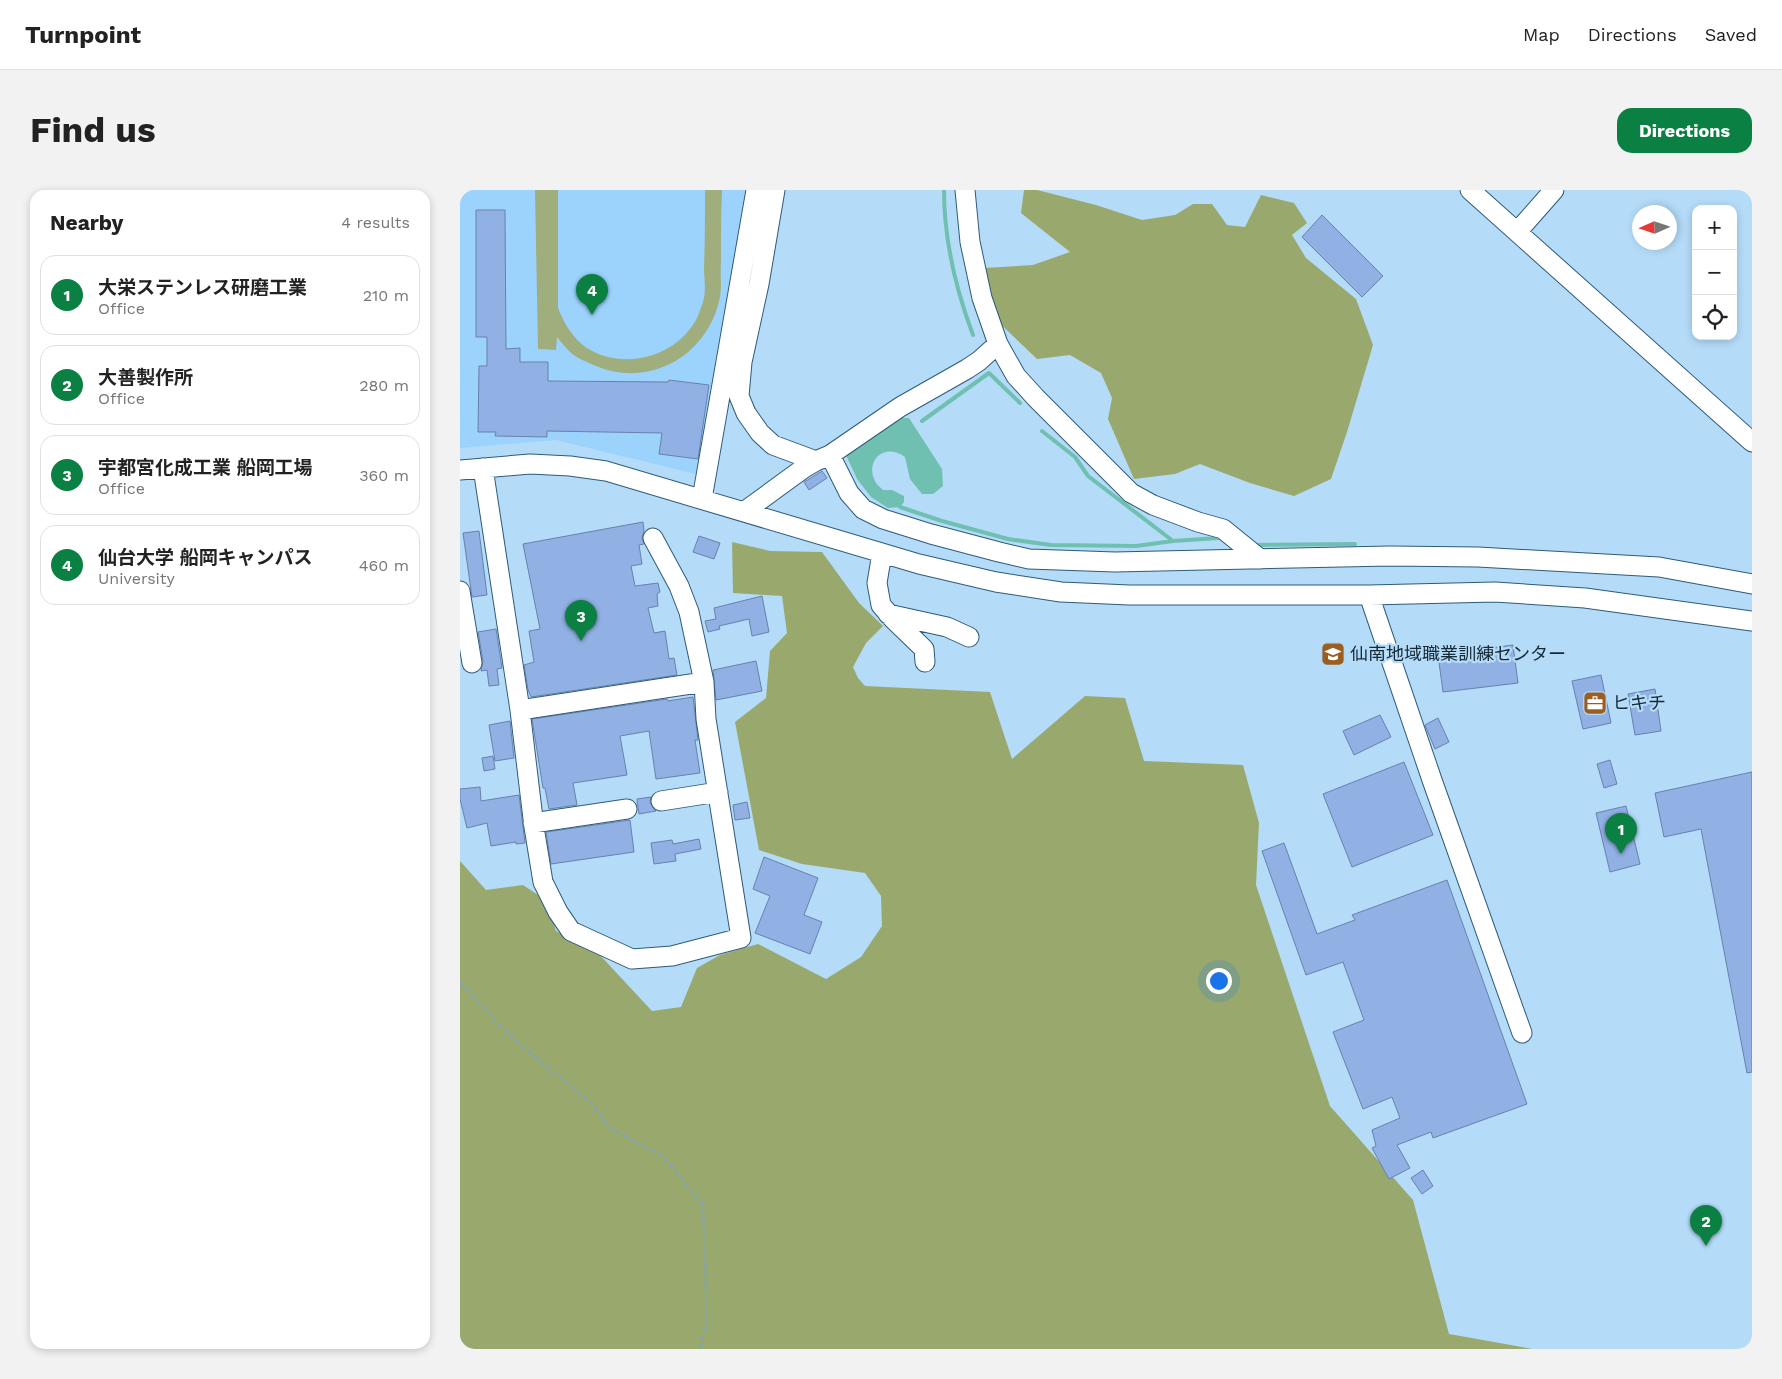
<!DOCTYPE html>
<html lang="en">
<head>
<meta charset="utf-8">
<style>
	:root { --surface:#fff; --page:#f2f2f2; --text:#222; --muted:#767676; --line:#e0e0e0; --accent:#0b8043 }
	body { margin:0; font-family:"Work Sans","Noto Sans JP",sans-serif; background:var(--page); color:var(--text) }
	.controls { position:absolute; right:15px; top:15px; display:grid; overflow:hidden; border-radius:10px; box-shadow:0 2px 8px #0003 }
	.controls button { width:45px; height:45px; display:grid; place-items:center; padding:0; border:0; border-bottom:1px solid var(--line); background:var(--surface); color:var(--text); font:25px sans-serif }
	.compass { position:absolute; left:1172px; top:15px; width:45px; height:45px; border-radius:50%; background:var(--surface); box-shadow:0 2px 8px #0003; rotate:267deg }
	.you { position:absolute; left:758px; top:790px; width:18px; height:18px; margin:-12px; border:4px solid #fff; border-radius:50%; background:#1a73e8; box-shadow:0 0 0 8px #1a73e833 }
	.badge { display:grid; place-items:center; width:32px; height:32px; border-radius:50%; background:var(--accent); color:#fff; font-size:16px; font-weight:700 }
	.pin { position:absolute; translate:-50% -41px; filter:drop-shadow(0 1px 2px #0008) }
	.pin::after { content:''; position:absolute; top:26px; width:18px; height:15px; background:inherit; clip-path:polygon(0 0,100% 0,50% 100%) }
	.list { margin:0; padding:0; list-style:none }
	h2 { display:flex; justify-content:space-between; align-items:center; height:65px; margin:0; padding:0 20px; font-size:21px }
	h2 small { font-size:16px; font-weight:400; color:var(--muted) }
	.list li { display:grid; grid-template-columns:32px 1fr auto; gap:15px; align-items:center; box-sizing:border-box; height:80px; margin:0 10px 10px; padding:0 10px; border:1px solid var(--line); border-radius:15px }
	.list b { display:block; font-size:19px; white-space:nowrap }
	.list p { margin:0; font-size:16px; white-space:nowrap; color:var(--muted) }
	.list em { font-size:16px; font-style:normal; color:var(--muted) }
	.icon { flex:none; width:28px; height:28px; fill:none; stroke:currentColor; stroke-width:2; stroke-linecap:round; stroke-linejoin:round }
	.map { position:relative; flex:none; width:1292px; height:1159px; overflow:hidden; border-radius:15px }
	header { display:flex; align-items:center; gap:30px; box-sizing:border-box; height:70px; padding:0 25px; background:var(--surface); border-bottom:1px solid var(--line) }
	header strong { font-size:24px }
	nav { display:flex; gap:28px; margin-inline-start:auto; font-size:18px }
	.intro { display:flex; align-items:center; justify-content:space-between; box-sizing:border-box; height:120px; padding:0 30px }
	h1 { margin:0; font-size:35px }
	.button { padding:12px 22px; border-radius:15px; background:var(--accent); color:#fff; font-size:18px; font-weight:700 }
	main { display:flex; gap:30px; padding:0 30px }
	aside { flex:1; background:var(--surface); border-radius:15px; box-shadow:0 2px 8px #0003 }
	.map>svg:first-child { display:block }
</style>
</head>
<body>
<header>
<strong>Turnpoint</strong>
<nav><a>Map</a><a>Directions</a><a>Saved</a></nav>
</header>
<div class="intro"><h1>Find us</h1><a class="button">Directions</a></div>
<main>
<aside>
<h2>Nearby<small>4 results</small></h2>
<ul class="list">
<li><span class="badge">1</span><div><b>大栄ステンレス研磨工業</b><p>Office</p></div><em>210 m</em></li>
<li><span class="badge">2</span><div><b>大善製作所</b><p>Office</p></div><em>280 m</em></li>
<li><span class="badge">3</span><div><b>宇都宮化成工業 船岡工場</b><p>Office</p></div><em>360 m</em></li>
<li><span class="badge">4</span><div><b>仙台大学 船岡キャンパス</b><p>University</p></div><em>460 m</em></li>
</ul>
</aside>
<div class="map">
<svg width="1292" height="1159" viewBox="0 0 1292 1159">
	<rect width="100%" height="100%" fill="#b4dbf8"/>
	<!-- built -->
	<path fill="#9bd3fd" d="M0 0H285L240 285 96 250 0 258Z"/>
	<!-- green -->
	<path fill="#a0ae7d" d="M75 0H98V118C104 133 113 149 127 158 165 182 219 166 238 126 240 120 243 113 244 108 246 98 244 87 244 77 245 51 245 26 245 0H262C261 24 261 48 261 72 260 83 262 96 260 107 249 164 191 199 136 176 127 172 116 168 109 161 105 157 101 152 97 147L96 160 78 159Z"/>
	<!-- forest -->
	<path fill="#99a96e" d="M564 0H577L636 15 682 30 715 25 733 14H752L767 35 785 37 801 5 834 13 847 33 832 45 846 68 896 109 913 155 887 242 871 289 834 306 790 293 740 274 715 284 674 289 648 229 652 208 641 183 610 165 577 169 531 125 525 78 573 75 610 62 561 23Z
		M272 352 310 361 362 362 399 413 423 436 406 453 393 477 398 488 405 496 530 502 552 569 625 506 665 508 684 571 783 575 799 633 796 695 870 916 953 1010 989 1144 1073 1159H0V671L26 700 63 695 87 711 96 741 138 763 192 821 221 817 237 778 260 765 298 754 366 789 401 767 422 736 421 706 405 683 342 674 299 660 275 532 306 508 310 461 327 443 322 406 273 403Z"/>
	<!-- water -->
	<path fill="#6fc0b1" d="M440 228H449L482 279 483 296 473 304H462L450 289 445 267C424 252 405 271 415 291 416 294 420 297 423 300H432L444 306V312L440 317 428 318 411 307 397 289 386 265Z"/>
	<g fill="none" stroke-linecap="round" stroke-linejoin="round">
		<!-- stream -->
		<path stroke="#6fc0b1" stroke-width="4" d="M484 0C484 51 495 97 513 145
			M462 231 529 183 560 213
			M582 241 615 267 628 286 713 351
			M440 317 482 331 548 349 591 355 676 356 713 351 759 348
			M794 355 895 354"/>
	</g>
	<!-- building -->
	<path fill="#91b0e4" stroke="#6881ac" d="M16 20H45L46 159 60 158V172H88V191L208 192 209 190 249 195 238 269 199 264 202 243 87 241V247L35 246 36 242H18L19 176H27V147H16Z
		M862 25 923 86 902 107 842 47Z
		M362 281 367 288 349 300 344 292Z
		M183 332 184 341 182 348 184 354 179 355 182 374 171 376 175 396 198 393 200 402 197 404 198 416 188 418 194 443 205 441 209 469 214 468 217 485 71 507 68 500 64 475 74 472 69 441 80 439 63 354Z
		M19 341 27 405 12 407 3 343Z
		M239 346 260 353 254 369 233 362Z
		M302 406 309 442 292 446 289 429 259 436 260 439 248 442 245 431 256 429 254 418Z
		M36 439 42 478 37 479 39 495 29 496 27 480 21 481 23 471 18 442Z
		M1053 455 1058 493 983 502 978 465Z
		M296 471 302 501 256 510 253 480Z
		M1141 485 1151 533 1123 539 1112 491Z
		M1195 499 1201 541 1175 545 1168 504Z
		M233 507 238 550H235L240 583 196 589 189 541 160 546 167 585 113 593 117 615 89 619 85 598H83L72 529 207 509 208 511Z
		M920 525 931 547 894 565 883 541Z
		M978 528 989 552 975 559 965 535Z
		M50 531 54 568 35 571 29 535Z
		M33 566 35 579 24 581 22 568Z
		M1150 570 1157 594 1144 598 1137 574Z
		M944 572 973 645 892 677 863 604Z
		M1292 582V882L1287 883 1241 639 1204 647 1195 603Z
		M20 597 21 611 59 605 65 653 56 654V652L31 656 27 633 7 638 0 609V599Z
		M191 607 190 613 196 621 179 624 177 609Z
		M287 612 290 628 275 630 273 615Z
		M1166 616 1180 674 1150 682 1136 623Z
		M170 630 174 662 91 674 86 642Z
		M239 649 241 659 215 664 216 671 194 674 191 653 212 650 213 654Z
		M824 653 857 744 895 730 892 725 987 690 1067 914 973 948 971 942 937 955 950 978 929 989 912 958 916 956 912 940 940 928 932 907 903 919 873 842 904 830 883 772 846 785 802 661Z
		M304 667 358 688 344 725 362 732 350 764 295 743 310 706 293 699Z
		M963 980 973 996 962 1004 951 988Z"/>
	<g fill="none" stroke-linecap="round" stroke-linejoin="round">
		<!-- minor casing -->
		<g stroke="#2d5b7a" stroke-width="21">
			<path id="minor" d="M315 0 299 94 282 172 279 206 286 223 300 243 313 255 356 271
				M505 0 510 52 522 108 538 154 556 186 576 208 671 303 693 315 738 332 763 339 800 369
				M1010 0 1292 252
				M1057 42 1094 0
				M370 265 389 303 403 319 423 329 471 344 539 362 569 369 655 372 930 366 1018 367 1199 377 1292 394
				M23 278 60 520 74 637 83 692 98 722 111 741 172 769 212 766 281 748 246 529 244 492 229 422 219 396 193 348
				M0 280 70 274 110 276 146 281 459 374 536 392 601 402 669 405H909L1035 402 1125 408 1292 431
				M242 309 296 0
				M285 321 344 278 356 271 370 265 440 217 507 179 519 171 538 154
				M422 363 417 393 421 415 434 430 464 459 465 472
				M0 401 12 473
				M909 405 972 590 1062 843
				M428 424 487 437 509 447
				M60 520 244 492
				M201 611 258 602
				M73 633 167 619"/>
		</g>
		<!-- path -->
		<path stroke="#82a2ba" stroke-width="2.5" stroke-dasharray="4 4" stroke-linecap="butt" d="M0 793 55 850 131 913 150 938 204 967 243 1015 247 1130 240 1159"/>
		<!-- minor -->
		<use href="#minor" stroke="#fff" stroke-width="19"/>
	</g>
	<!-- icons -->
	<defs>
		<g id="school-square" transform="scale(1.25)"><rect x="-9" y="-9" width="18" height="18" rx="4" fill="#9b5e22" stroke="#b4dbf8"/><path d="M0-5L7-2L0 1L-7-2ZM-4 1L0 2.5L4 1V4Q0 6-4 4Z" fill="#fff"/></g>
		<g id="office-square" transform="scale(1.25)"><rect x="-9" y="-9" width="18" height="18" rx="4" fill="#9b5e22" stroke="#b4dbf8"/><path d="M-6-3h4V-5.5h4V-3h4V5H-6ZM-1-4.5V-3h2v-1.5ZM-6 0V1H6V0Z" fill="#fff"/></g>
	</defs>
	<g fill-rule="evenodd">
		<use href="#school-square" x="873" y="464"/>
		<use href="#office-square" x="1135" y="513"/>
	</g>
	<g text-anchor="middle" stroke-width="4.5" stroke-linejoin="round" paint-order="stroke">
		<!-- poi labels -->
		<g font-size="18" fill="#162937" stroke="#b4dbf8" text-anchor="start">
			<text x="890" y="470">仙南地域職業訓練センター</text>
			<text x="1152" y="519">ヒキチ</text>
		</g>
	</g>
</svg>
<div class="controls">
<button>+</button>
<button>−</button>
<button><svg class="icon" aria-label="locate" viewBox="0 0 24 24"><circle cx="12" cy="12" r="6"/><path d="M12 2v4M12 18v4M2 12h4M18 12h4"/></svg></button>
</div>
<svg class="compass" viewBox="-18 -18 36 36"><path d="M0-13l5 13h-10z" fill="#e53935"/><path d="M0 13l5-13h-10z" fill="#767676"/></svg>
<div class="you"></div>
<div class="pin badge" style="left:1161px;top:664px">1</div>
<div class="pin badge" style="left:1246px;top:1056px">2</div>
<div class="pin badge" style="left:121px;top:451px">3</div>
<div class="pin badge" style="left:132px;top:125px">4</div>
</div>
</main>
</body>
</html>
